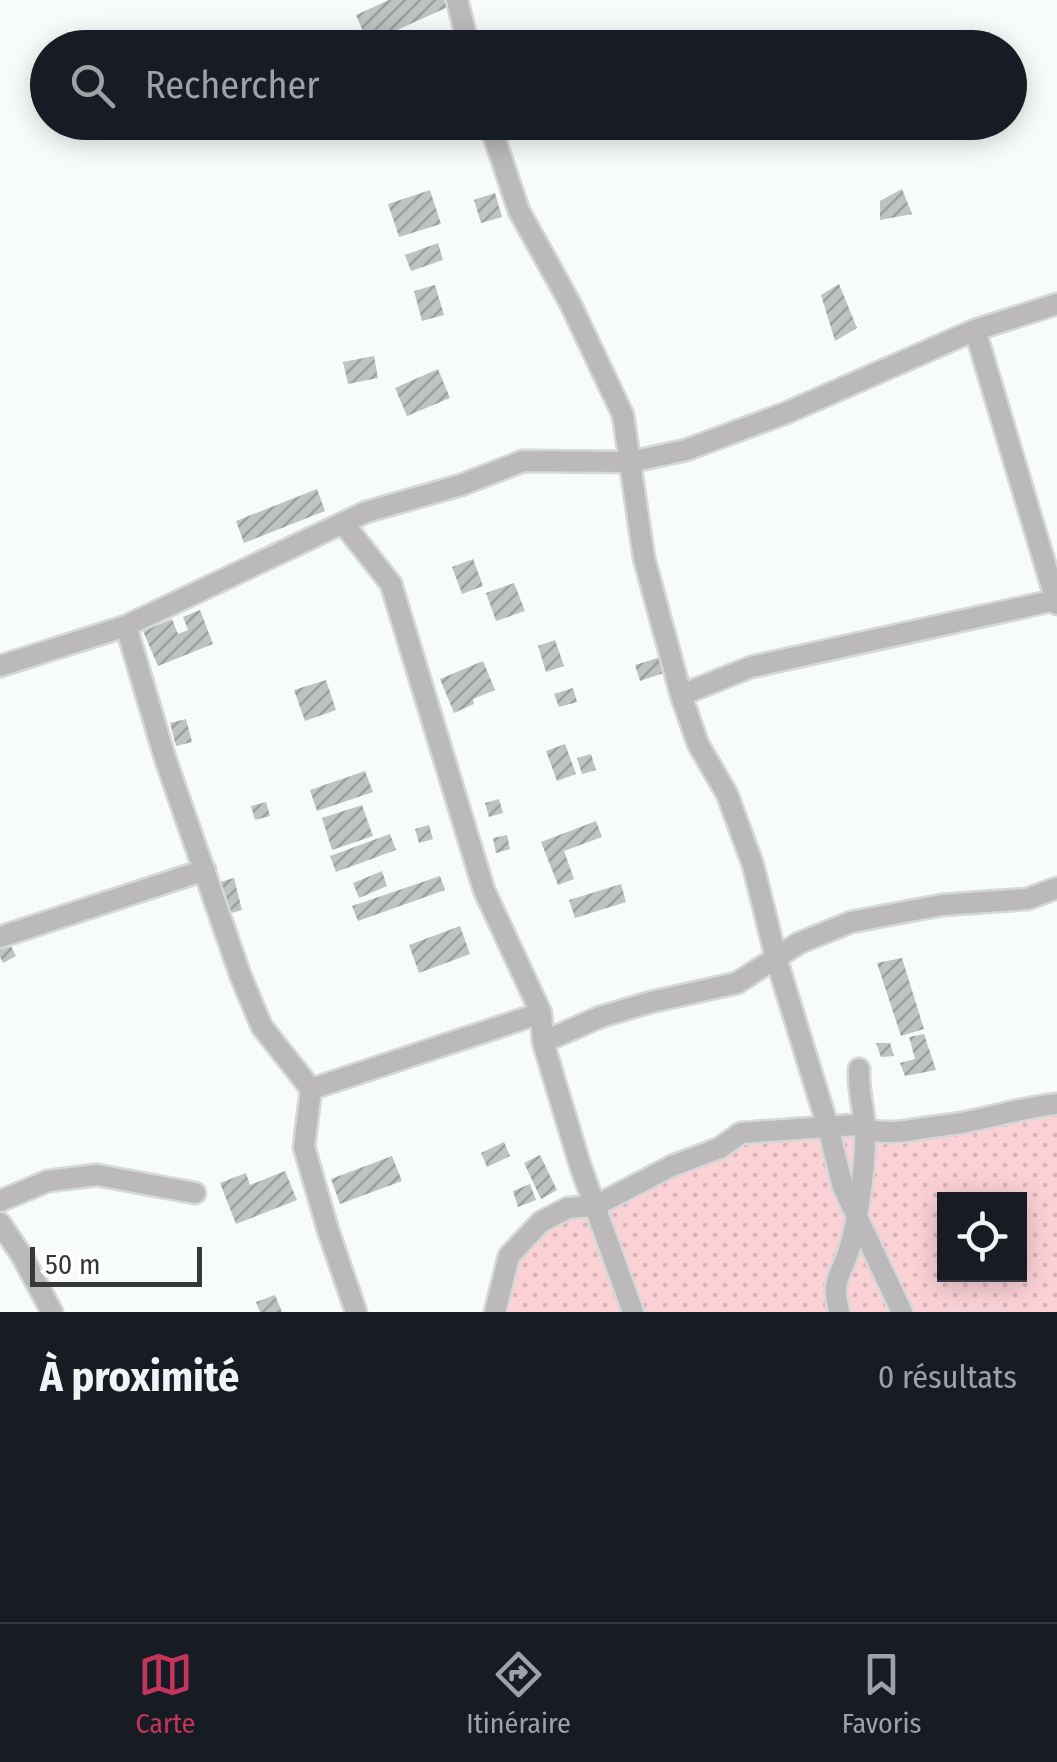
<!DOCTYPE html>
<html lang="fr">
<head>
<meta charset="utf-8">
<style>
	:root { --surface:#171b24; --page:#242831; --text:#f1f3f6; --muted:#9ea1a6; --line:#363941; --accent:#c4355c }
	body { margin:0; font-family:"Fira Sans Condensed",sans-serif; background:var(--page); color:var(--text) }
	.controls { position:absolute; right:30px; bottom:30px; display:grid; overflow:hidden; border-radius:0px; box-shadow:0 5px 25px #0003 }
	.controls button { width:90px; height:90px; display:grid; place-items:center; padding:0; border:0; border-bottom:2px solid var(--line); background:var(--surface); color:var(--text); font:50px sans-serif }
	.scale { position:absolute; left:30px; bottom:25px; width:172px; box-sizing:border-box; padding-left:10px; border:5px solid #373939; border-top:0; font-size:28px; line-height:35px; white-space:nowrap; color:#373939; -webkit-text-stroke:8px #fff; paint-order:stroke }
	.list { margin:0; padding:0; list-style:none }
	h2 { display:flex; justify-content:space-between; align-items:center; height:130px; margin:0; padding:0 40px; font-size:42px }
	h2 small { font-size:32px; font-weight:400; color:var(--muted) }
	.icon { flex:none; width:55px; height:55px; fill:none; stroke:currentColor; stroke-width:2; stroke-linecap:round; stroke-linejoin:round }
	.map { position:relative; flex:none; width:1057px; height:1312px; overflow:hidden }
	.search { position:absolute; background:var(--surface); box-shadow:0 5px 25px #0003; left:30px; right:30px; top:30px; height:110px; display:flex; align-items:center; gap:25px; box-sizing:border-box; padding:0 35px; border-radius:55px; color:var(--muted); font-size:38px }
	.sheet { height:310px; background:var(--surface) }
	nav { display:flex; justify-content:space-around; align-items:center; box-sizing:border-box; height:140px; border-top:2px solid var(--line); background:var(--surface); font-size:28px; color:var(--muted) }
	nav a { display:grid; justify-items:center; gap:5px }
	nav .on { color:var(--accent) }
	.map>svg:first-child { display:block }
</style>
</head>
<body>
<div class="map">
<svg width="1057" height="1312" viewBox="0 0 1057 1312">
	<defs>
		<pattern id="grass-dots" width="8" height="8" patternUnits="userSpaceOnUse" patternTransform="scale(2.5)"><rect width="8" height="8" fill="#fbd1d6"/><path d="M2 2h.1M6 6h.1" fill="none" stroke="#d8b4b8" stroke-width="1.8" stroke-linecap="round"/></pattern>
		<pattern id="building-hatch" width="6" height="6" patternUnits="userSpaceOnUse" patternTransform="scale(2.5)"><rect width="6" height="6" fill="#bec3c2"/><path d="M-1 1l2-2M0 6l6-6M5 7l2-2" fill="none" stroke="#9b9f9f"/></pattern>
	</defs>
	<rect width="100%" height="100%" fill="#f7fcfb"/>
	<!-- grass -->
	<path fill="url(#grass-dots)" fill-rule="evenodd" d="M1057 1104V1312H495L503 1275 541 1222 741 1133 895 1134ZM944 1200H1020V1274H944Z"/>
	<!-- building -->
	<path fill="url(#building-hatch)" d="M389 0H444L448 7 368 43 356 15Z
		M902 189 912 214 880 220V201Z
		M430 190 441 224 399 237 388 204Z
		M495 193 502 217 481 223 474 200Z
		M438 243 443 260 411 271 405 255Z
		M839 284 857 328 835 341 821 295Z
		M435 285 444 315 422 321 414 291Z
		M374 356 378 378 348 384 343 362Z
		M438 369 450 398 407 416 395 388Z
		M317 489 325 511 244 543 236 521Z
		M473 559 483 586 462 594 452 567Z
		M514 583 525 611 496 621 486 593Z
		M200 610 213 644 158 666 143 631 172 619 178 634 188 630 183 617Z
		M555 640 564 666 546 672 538 646Z
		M661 657 667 672 640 681 635 665Z
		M483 661 495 690 473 699 474 704 454 713 440 679Z
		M326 680 336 710 305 721 294 690Z
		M573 688 577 702 559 707 554 694Z
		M186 719 192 742 176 746 170 723Z
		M565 744 576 774 557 781 546 751Z
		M591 754 596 770 582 774 577 758Z
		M365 771 373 792 317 811 310 790Z
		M499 799 503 813 489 817 485 803Z
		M266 802 270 816 255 820 251 806Z
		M362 805 373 836 332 850 322 818Z
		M596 821 602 837 564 851 574 879 558 885 541 842Z
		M429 825 433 839 419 843 415 829Z
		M390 834 396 850 336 872 330 856Z
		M507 835 510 849 496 853 493 838Z
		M382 871 387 886 359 898 353 883Z
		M440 876 445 890 358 921 352 906Z
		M234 878 242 910 228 914 220 882Z
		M621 884 626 902 575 918 569 900Z
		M460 926 470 954 419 973 409 945Z
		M9 942 16 956 3 963 0 957V947Z
		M902 958 924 1029 901 1036 877 963Z
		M924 1034 936 1070 905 1076 900 1063 915 1059 909 1037Z
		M876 1043H890L894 1056 881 1057Z
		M504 1142 510 1156 487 1167 481 1153Z
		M540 1155 557 1190 541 1199 524 1163Z
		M392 1156 402 1181 340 1204 331 1179Z
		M285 1171 297 1200 236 1224 220 1183 246 1173 250 1185Z
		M530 1184 536 1200 518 1207 513 1191Z
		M275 1295 282 1312H260L256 1302Z"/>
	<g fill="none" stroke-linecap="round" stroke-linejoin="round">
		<!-- minor casing -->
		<g stroke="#d4d9d8" stroke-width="25">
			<path id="minor" d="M457 0 469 48
				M489 122 519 211 570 303 623 415 644 558 681 695 698 744 727 794 753 865 776 958 828 1127 843 1187 902 1312
				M975 330 1057 604
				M343 523 391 584 484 890 541 1013 543 1042 600 1017 651 1002 737 983 799 943 851 922 942 905 1027 899 1057 888
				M126 626 165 758 241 977 262 1027 311 1089 304 1147 328 1230 356 1312
				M0 666 126 626 366 512 461 485 523 461 630 462 686 450 786 413 975 330 1057 304
				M681 695 751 667 1056 600
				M0 937 205 870
				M543 1042 580 1165 633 1312
				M311 1089 541 1013
				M0 1201 48 1181 97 1175 195 1193
				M0 1223 22 1256 52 1312
				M495 1312 509 1256 541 1222 568 1208 595 1206 672 1166 720 1148 741 1133 854 1125C884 1137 902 1131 932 1127 945 1125 959 1124 971 1121 1000 1115 1027 1107 1057 1104
				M839 1312C832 1279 838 1282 848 1253 858 1223 866 1162 865 1130 864 1109 858 1091 859 1069"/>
		</g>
		<!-- minor -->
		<use href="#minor" stroke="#bbb9ba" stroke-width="20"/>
	</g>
</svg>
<div class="controls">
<button><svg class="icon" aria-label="locate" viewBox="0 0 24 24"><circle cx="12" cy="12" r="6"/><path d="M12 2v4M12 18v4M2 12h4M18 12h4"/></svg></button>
</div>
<div class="scale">50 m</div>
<div class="search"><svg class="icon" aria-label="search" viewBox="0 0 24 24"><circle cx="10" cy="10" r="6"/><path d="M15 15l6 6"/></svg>Rechercher</div>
</div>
<section class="sheet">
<h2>À proximité<small>0 résultats</small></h2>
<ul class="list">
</ul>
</section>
<nav>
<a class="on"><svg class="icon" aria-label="map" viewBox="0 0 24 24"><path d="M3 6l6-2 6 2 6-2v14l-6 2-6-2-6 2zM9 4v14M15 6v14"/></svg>Carte</a>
<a><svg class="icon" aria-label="directions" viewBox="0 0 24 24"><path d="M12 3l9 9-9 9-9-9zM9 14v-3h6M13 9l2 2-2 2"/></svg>Itinéraire</a>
<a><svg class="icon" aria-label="saved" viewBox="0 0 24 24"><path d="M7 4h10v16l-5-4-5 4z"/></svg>Favoris</a>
</nav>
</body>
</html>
